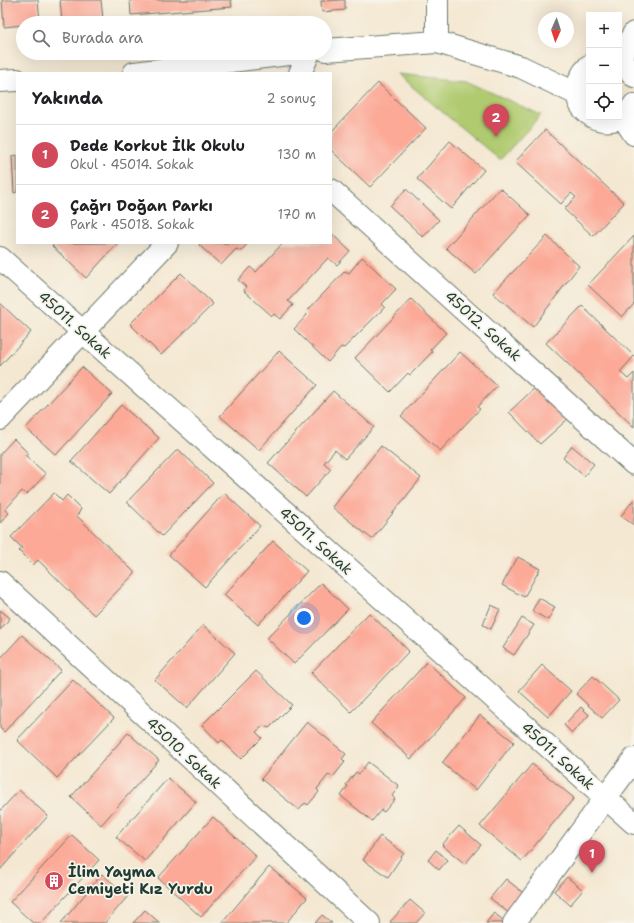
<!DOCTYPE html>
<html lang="tr">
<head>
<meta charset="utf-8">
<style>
	:root { --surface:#fff; --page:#f6f6f6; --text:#202124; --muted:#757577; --line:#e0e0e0; --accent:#d1495b }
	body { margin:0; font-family:"Shantell Sans",sans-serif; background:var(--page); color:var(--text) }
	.controls { position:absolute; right:12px; top:12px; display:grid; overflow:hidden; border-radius:0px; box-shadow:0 4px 16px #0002 }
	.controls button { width:36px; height:36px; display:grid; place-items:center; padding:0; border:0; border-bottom:1px solid var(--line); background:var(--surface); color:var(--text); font:20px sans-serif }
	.compass { position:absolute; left:538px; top:12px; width:36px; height:36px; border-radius:50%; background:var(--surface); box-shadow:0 4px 16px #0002; rotate:183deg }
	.you { position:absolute; left:304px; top:618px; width:14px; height:14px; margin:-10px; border:3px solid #fff; border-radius:50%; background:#1a73e8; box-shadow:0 0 0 6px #1a73e833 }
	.badge { display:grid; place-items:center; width:26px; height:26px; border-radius:50%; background:var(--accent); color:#fff; font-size:13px; font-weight:700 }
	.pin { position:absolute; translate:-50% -33px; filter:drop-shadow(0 1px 2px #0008) }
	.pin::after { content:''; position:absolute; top:21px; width:14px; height:12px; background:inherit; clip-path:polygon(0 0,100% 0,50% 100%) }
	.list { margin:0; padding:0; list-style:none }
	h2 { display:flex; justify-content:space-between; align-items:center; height:52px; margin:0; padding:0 16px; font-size:17px }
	h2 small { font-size:13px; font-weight:400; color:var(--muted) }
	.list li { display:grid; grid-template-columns:26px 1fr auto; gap:12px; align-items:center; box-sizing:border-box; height:60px; padding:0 16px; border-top:1px solid var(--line) }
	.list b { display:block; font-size:15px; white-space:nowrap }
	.list p { margin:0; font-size:13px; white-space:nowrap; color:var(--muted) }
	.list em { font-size:13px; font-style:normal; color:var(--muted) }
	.icon { flex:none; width:22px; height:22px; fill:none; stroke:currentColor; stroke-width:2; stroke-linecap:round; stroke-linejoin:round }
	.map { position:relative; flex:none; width:634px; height:923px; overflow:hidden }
	.search { position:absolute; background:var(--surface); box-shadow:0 4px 16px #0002; left:16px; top:16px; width:316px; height:44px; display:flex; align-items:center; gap:10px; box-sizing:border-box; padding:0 14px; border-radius:22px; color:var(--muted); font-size:15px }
	.panel { position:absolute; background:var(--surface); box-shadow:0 4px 16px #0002; left:16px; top:72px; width:316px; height:172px; border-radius:0px }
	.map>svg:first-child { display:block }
</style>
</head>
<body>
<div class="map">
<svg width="634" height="923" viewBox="0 0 634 923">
	<rect width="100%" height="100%" fill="#f7f3e8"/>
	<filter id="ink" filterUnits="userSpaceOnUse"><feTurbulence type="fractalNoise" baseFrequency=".025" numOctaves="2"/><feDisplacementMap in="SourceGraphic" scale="8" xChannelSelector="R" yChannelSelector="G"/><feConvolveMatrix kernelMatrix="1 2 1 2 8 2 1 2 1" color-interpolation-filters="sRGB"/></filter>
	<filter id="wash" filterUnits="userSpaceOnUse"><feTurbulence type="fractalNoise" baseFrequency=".012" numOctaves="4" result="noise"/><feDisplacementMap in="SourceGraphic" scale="16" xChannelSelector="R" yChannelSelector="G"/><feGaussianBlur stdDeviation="0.9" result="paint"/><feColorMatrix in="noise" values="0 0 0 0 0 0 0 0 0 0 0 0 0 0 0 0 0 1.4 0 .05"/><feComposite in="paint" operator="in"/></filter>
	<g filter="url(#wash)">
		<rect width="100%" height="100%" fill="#f4e8d2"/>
		<!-- green -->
		<path fill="#b0ca70" stroke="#688452" d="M397 74 466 81 541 115 500 160Z"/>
		<g id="blocks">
			<!-- building -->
			<path fill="#fca997" d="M2 0H38L40 23H23V25L4 27Z
				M60 0H101L103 19 62 23Z
				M130 0H231L232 7 131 15Z
				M345 0V10L322 12 321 1Z
				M378 83 426 128 370 187 331 150V132Z
				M545 130 624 203 593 236 564 209 576 197 571 193 561 204 515 162Z
				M450 141 484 170 451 209 417 179Z
				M17 155V192L14 193 12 156Z
				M500 188 530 215 476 274 446 248Z
				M406 189 439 220 423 237 390 206Z
				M331 233 350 251 337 265 328 258 288 301 293 305 280 319 274 314 272 316 244 291 246 287 238 280 250 267 256 272 283 243H331Z
				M547 236 579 266 533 327 493 293Z
				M634 236V304L622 317 588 285Z
				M55 243H118L86 278 52 246Z
				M201 243H248L241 251 236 249 221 265 199 245Z
				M362 257 396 289 382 304 385 307 344 348 341 347 328 362 294 329 307 315 305 313 345 271 349 273Z
				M181 273 213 304 161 355 130 324Z
				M411 299 446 333 430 350 432 352 410 375 408 373 390 392 355 358Z
				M0 303 31 332 0 366Z
				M582 306 634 356 620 372 628 379 634 373V427L546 343Z
				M279 351 317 385 259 450 220 416Z
				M460 352 497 386 477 407 480 409 440 451 401 416Z
				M82 367 112 394 56 455 26 428Z
				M539 384 570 417 540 444 509 412Z
				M333 391 374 427 345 459 335 450 324 463 331 469 306 497 268 463Z
				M121 405 159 438 109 494 71 461Z
				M14 439 28 453 25 455 46 474 26 495 22 491 5 510 9 513 0 523V454Z
				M381 446 421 478 372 539 332 507Z
				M572 446 594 464 584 476 563 458Z
				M178 449 213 483 162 536 127 502Z
				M54 493 62 501 67 495 81 509 77 516 135 573 94 615 38 560 33 565 19 551 22 548 11 537Z
				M224 493 260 526 205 587 169 555Z
				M634 499V525L621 516Z
				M273 541 307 571 258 625 224 595Z
				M518 557 540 569 524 597 502 585Z
				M321 583 348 609 294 664 267 638Z
				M539 598 555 607 548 620 532 611Z
				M491 605 500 609 491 629 483 625Z
				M0 610 10 618 0 630Z
				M369 613 409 651 351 712 311 673Z
				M522 618 534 625 514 655 503 648Z
				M203 625 235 653 187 708 155 680Z
				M22 635 61 670 4 732 0 728V659Z
				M427 662 466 698 411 759 371 723Z
				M542 665 571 691 548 717 519 691Z
				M256 671 292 705 269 728 263 726 256 732 262 738 241 759 222 740 219 743 202 725Z
				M593 676 619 700 602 718 576 694Z
				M73 680 114 718 57 778 17 740Z
				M581 707 589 715 572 733 564 725Z
				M480 715 514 742 476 790 442 763Z
				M307 722 346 754 342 759 345 762 333 777 329 774 317 789 319 792 308 805 305 803 299 810 261 779Z
				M128 733 159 760 101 825 71 797Z
				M368 762 399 786 392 796 395 799 384 812 381 810 372 821 341 796 348 786 346 785 356 772 359 774Z
				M532 764 574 798 522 861 480 826Z
				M168 778 196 802 145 861 116 837Z
				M19 790 48 816 0 870V811Z
				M213 817 256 856 201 917 158 878Z
				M459 826 481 845 465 864 442 845Z
				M72 835 99 860 41 923H33L10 902Z
				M380 836 404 853 388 877 363 860Z
				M436 850 447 860 439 870 428 860Z
				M269 867 307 898 286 923H222Z
				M102 874 128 896 105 923H61Z
				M567 877 583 890 570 905 554 891Z
				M506 879 527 896 511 915 490 898Z
				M410 900 425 913 416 923H391L390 922Z
				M145 910 160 923H133Z
				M494 913 507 923H486Z
				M322 915 332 923H315Z"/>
		</g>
	</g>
	<g filter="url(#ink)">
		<use href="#blocks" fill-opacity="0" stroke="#6a796b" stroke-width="1"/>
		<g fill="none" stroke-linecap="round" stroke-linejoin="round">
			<!-- minor casing -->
			<g stroke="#6a796b" stroke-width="24">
				<path id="minor" d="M437 42V0
					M325 50 437 42 521 67 577 94
					M619 59 634 33
					M619 63 626 66 634 76
					M589 66C575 80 572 101 589 114
					M134 73 297 53
					M300 73 309 53
					M0 81 17 80
					M593 117C608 124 625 120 634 105
					M623 117 634 134
					M331 190 634 464
					M0 258 634 823
					M0 419 167 243
					M0 582 369 923
					M514 923 634 759"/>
			</g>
			<!-- minor -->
			<use href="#minor" stroke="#fff" stroke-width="22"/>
		</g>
	</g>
	<!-- icons -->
	<defs>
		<g id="building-disc" transform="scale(1)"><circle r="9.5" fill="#d1495b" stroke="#f7f3e8"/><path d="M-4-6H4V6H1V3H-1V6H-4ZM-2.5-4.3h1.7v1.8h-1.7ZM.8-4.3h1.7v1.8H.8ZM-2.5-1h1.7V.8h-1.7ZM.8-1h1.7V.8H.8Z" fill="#fff"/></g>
	</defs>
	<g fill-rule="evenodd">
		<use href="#building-disc" x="54" y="881"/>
	</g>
	<g text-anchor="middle" stroke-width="3.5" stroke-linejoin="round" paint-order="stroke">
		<!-- street labels -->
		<g font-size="15" fill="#1f3d34" stroke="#f7f3e8">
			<text transform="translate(75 325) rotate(42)" y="5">45011. Sokak</text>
			<text transform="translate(483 326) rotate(42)" y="5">45012. Sokak</text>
			<text transform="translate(316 541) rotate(42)" y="5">45011. Sokak</text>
			<text transform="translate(184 753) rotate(43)" y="5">45010. Sokak</text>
			<text transform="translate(558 756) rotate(42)" y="5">45011. Sokak</text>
		</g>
		<!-- poi labels -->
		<g font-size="15" font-weight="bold" fill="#1f3d34" stroke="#f7f3e8" text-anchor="start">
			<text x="68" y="877">İlim Yayma<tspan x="68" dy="17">Cemiyeti Kız Yurdu</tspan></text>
		</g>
	</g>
</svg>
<div class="controls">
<button>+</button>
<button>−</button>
<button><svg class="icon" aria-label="locate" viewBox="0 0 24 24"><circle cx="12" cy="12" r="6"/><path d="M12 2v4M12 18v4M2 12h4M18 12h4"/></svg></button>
</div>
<svg class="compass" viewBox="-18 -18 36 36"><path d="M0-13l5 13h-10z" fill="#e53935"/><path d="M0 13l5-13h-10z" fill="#757577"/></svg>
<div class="you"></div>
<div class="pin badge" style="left:592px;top:873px">1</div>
<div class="pin badge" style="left:496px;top:137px">2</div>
<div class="search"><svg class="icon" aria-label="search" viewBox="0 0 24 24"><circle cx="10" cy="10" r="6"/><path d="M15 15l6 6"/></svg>Burada ara</div>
<section class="panel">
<h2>Yakında<small>2 sonuç</small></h2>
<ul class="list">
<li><span class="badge">1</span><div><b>Dede Korkut İlk Okulu</b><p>Okul · 45014. Sokak</p></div><em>130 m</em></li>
<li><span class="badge">2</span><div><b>Çağrı Doğan Parkı</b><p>Park · 45018. Sokak</p></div><em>170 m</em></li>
</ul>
</section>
</div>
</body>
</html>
